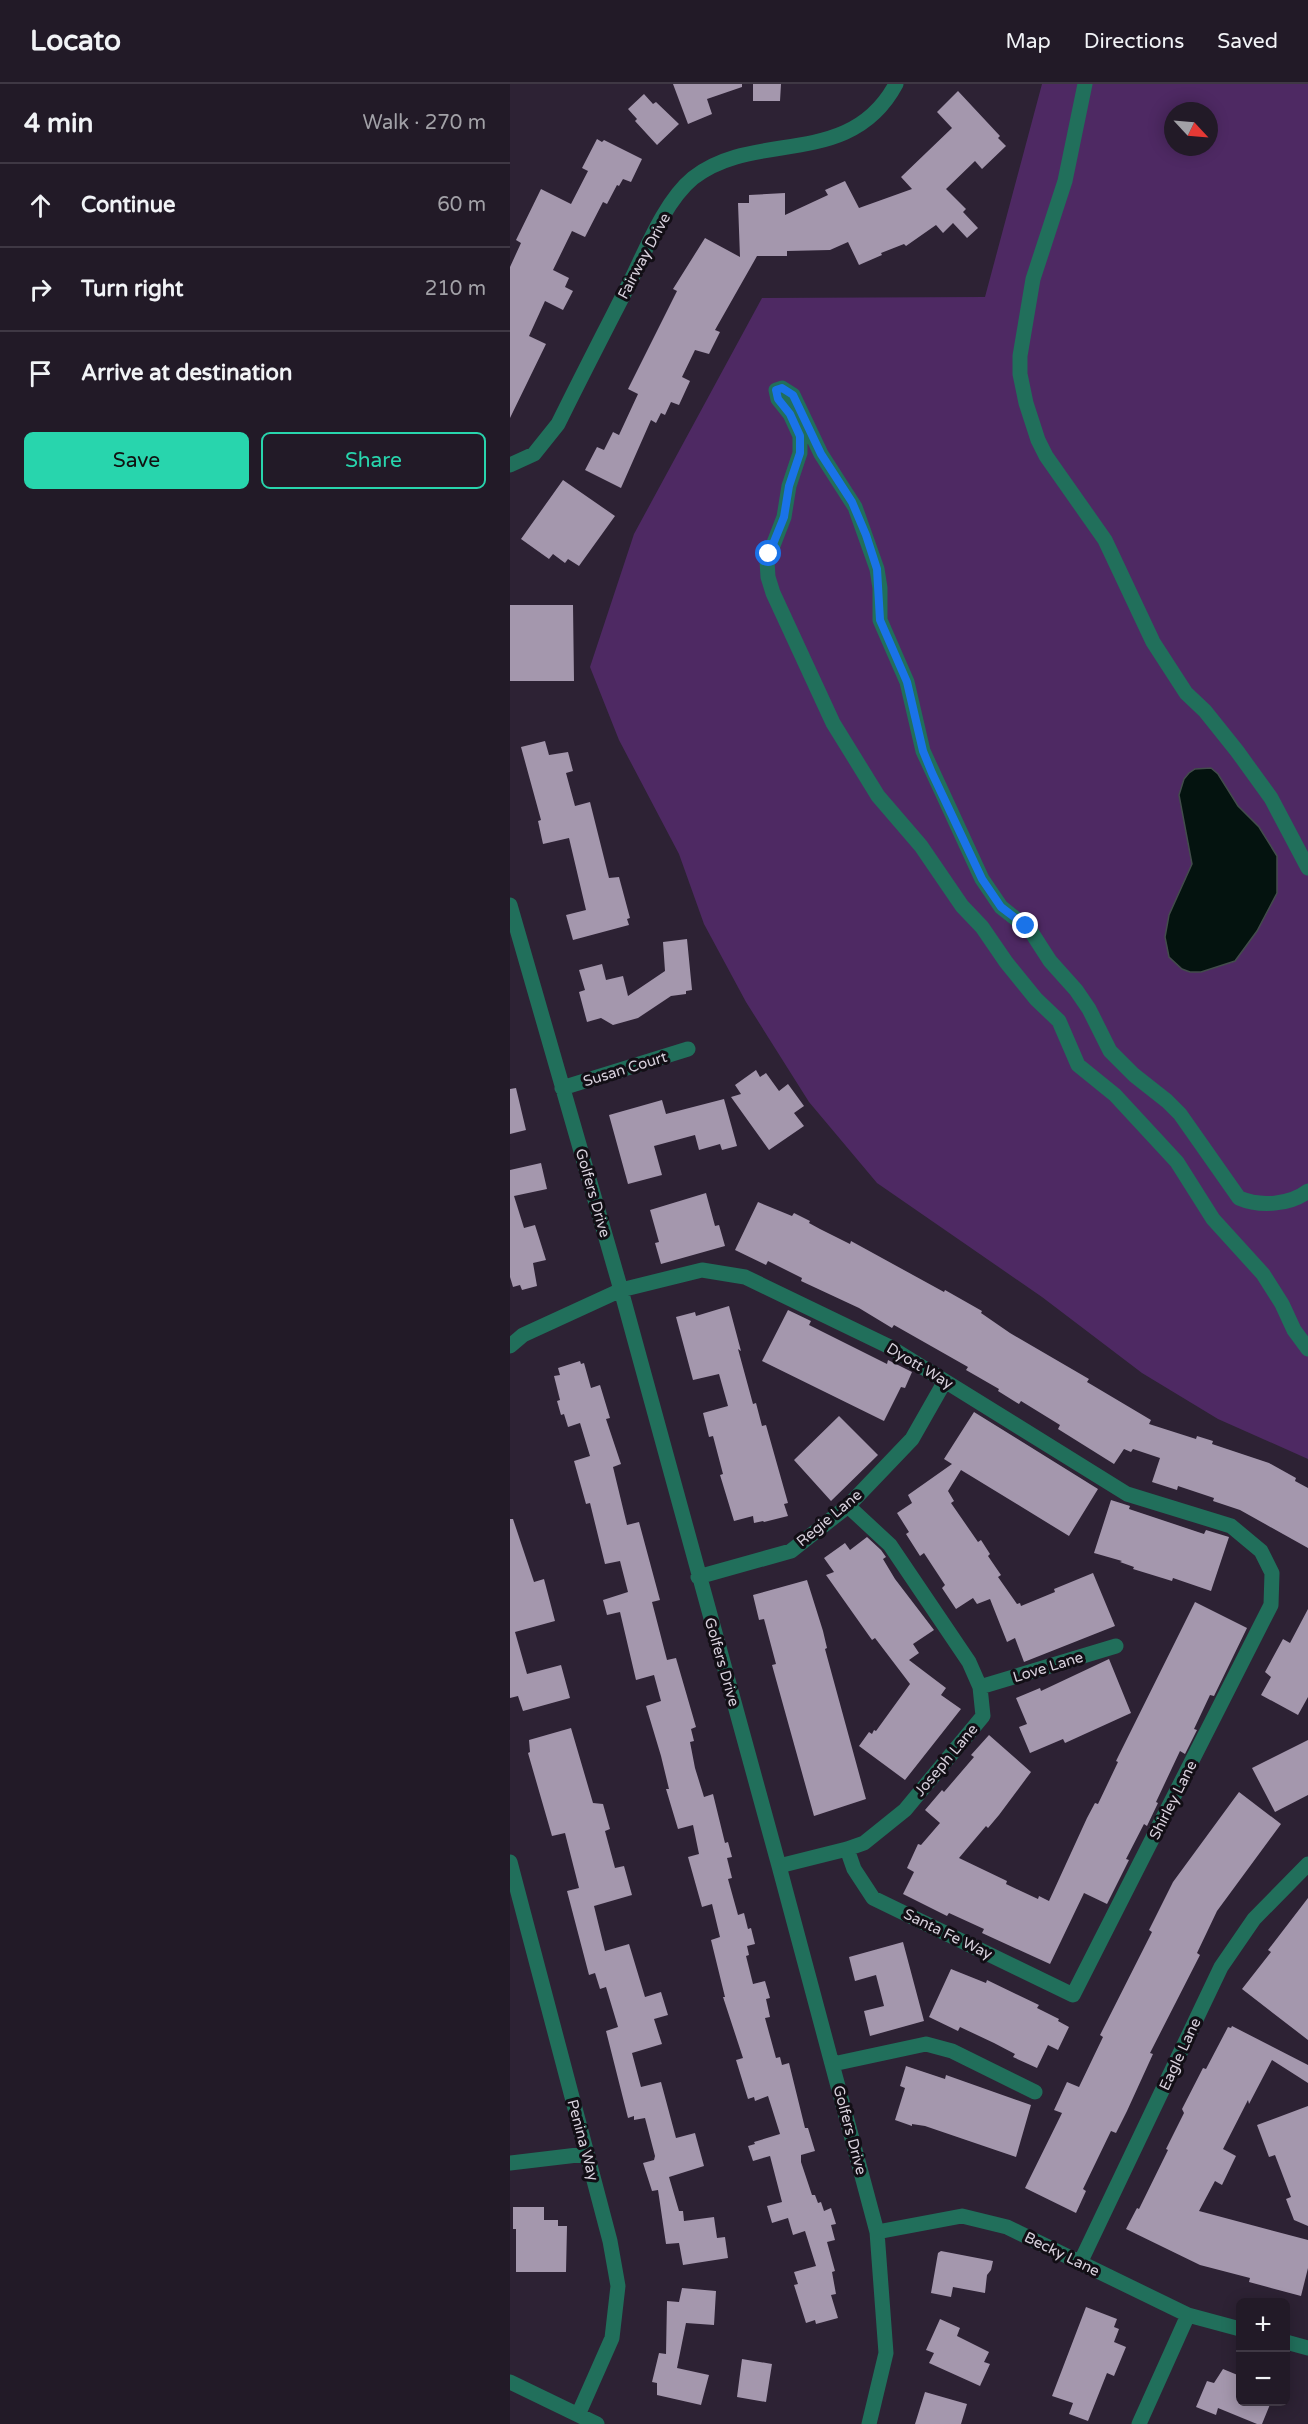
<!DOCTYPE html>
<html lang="en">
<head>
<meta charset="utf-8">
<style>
	:root { --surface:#221a27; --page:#2a232f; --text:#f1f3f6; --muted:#a2a1a7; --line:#3f3844; --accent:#28d5ad }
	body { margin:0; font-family:"Varela Round",sans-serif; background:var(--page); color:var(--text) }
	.controls { position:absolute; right:18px; bottom:18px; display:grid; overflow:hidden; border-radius:9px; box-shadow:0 3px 15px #0003 }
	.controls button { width:54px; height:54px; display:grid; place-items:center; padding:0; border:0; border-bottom:2px solid var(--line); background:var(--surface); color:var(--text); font:30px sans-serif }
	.compass { position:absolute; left:654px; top:18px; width:54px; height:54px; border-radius:50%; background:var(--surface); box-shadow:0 3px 15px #0003; rotate:116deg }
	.stop { position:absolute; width:18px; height:18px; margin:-14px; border:4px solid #1a73e8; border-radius:50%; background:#fff }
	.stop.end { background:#1a73e8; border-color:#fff; box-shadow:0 2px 6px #0008 }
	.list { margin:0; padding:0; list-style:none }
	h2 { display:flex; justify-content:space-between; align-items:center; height:78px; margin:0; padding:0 24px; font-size:26px }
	h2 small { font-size:20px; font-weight:400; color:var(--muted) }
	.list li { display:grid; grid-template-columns:39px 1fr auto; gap:18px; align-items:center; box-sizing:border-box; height:84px; padding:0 24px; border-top:2px solid var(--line) }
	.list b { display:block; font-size:22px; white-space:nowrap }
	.list em { font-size:20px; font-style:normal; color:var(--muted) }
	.actions { display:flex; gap:12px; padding:18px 24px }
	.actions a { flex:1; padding:14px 0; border:2px solid var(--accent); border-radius:9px; text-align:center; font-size:21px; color:var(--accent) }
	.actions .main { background:var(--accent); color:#111 }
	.icon { flex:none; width:33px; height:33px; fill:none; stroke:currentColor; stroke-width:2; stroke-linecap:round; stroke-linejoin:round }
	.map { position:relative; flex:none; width:798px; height:2340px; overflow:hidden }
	header { display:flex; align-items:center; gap:36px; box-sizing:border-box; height:84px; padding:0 30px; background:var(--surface); border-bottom:2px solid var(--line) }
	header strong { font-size:28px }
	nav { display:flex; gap:33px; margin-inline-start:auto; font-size:21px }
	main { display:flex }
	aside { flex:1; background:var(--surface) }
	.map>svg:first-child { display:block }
</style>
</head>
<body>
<header>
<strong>Locato</strong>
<nav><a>Map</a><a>Directions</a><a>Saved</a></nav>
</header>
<main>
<aside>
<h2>4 min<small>Walk · 270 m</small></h2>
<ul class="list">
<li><svg class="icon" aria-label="ahead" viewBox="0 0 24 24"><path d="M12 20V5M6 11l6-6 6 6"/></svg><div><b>Continue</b></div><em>60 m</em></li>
<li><svg class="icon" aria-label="right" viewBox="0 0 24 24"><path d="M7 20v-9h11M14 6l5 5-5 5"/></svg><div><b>Turn right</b></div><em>210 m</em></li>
<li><svg class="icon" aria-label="arrive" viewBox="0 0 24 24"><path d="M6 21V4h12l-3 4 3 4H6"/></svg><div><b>Arrive at destination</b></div></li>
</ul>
<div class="actions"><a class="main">Save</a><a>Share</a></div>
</aside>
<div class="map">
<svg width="798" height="2340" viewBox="0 0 798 2340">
	<rect width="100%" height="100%" fill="#2d2234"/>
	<!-- green -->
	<path fill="#4e2963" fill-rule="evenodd" d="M532 0H798V1375L708 1335 632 1289 532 1213 367 1099 299 1018 236 918 194 840 169 770 109 656 80 583 124 450 252 214 475 213ZM663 27H699V63H663Z"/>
	<!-- water -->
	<path fill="#04130f" stroke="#434c4c" stroke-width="1.5" d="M701 684 708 690 728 722 749 743 767 772V809L747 847 725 877 691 888H680L672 885 659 873 655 853 659 831 682 780 669 711 674 695 679 689 685 685Z"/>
	<!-- building -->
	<path fill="#a497ad" d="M163 0H232V3L197 15 202 30 178 40Z
		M243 0H271L270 17H243Z
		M448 7 490 52 488 54 496 62 472 85 465 77 436 105 456 125 453 128 468 144 457 154 443 139 433 149 426 141 396 162 394 160 371 169 372 171 349 181 338 158 320 166 277 167V172H247L205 246 210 248 199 270 185 266 172 293 180 297 169 321 161 318 155 331 151 329 146 339 141 336 111 404 75 386 87 363 94 366 103 348 109 351 128 310 118 305 167 207 163 205 195 154 230 173 228 119H239V111L275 109V131L318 111 315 106 335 97 349 124 402 105 391 93 442 44 427 28Z
		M134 10 143 20 146 18 169 40 147 61 125 37 127 35 118 25Z
		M87 55 92 58 94 56 132 75 121 98 113 95 109 102 107 101 97 120 93 118 75 153 62 147 43 186 59 194 55 203 63 207 53 226 35 217 19 252 36 260 0 334V183L11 159 6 156 31 105 61 120 78 87 72 84Z
		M53 396 105 432 69 482 58 475 55 479 43 470 39 475 11 455Z
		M0 521H63L64 597H0Z
		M35 657 39 671 58 668 63 687 56 689 65 722 80 718 99 794 109 793 120 834 117 835 119 841 63 856 56 831 76 826 59 754 33 760 28 737 31 736 11 663Z
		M177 855 182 906 176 907V910L161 912 128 934 103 941 91 934 77 938 69 908 75 906 69 886 92 880 96 896 113 892 118 912 155 887 153 858Z
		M246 986 250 993 256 989 269 1007 278 1000 294 1022 284 1029 294 1042 259 1066 221 1013 231 1010 225 1001Z
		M6 1004 16 1046 0 1050V1005Z
		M214 1015 227 1062 212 1066 210 1060 189 1066 185 1051 144 1062 152 1091 118 1100 99 1031 152 1016 156 1030Z
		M31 1079 37 1105 4 1112 14 1144 25 1141 36 1176 23 1179 27 1202 12 1206 10 1201 3 1203 0 1193V1086Z
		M196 1109 205 1142 209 1141 215 1162 151 1180 145 1159 149 1158 140 1126Z
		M248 1118 282 1132 284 1129 300 1137 299 1139 310 1145 340 1160 341 1157 434 1208 435 1206 472 1227 471 1229 500 1249 579 1295 577 1298 641 1336 639 1340 686 1355 687 1352 703 1357 702 1360 759 1379 786 1394 785 1397 798 1404V1464L730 1426 703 1417 704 1414 668 1402 667 1406 642 1398 650 1374 623 1365 621 1368 614 1365 604 1380 548 1345 550 1341 511 1317 509 1320 488 1307 489 1305 456 1286 458 1283 384 1241 382 1244 349 1224 291 1197 292 1194 258 1177 256 1181 225 1166Z
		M219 1222 231 1267 228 1265 243 1320 246 1319 252 1342 256 1341 278 1419 274 1420 278 1432 254 1438 253 1437 244 1439 243 1432 224 1437 210 1391 213 1390 203 1352 199 1353 193 1329 218 1322 209 1290 183 1296 166 1233 185 1228 186 1232Z
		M278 1226 301 1237 299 1241 377 1280 378 1276 402 1288 395 1304 391 1303 374 1337 252 1277Z
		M70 1277 71 1280 74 1279 81 1304 90 1301 100 1334 96 1335 111 1380 103 1383 117 1441 129 1438 150 1516 142 1518 157 1576 166 1574 186 1643 181 1645 184 1657 180 1658 185 1684 194 1713 203 1710 215 1759 218 1758 222 1773 217 1774 222 1794 218 1795 228 1831 234 1829 238 1845 241 1844 245 1860 237 1862 239 1871 236 1872 243 1900 255 1897 260 1914 256 1915 260 1933 255 1934 266 1974 270 1973 272 1981 279 1979 295 2044H298L305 2067 291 2071V2078L302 2111H305L308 2119 311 2118 314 2127 321 2124 326 2140 321 2141 325 2156 317 2158 325 2187 322 2188 326 2210 321 2211 328 2234 306 2240 305 2236 296 2239 284 2201 288 2200 284 2188 306 2182 295 2147 283 2151 278 2134 262 2139 257 2122 272 2118 260 2072 243 2077 238 2062 245 2060 244 2058 270 2050 258 2012 245 2017 244 2013 238 2015 226 1976 233 1974 213 1913H215L201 1856 210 1853 202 1820 192 1823 178 1773 189 1770 183 1741 168 1745 156 1705H159L151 1672 136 1622 151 1617 144 1591 126 1596 110 1528 97 1531 93 1516 118 1508 110 1477 95 1480 80 1419 76 1420 64 1377 80 1372 70 1339 58 1343 54 1330 51 1331 47 1317 50 1316 44 1292 50 1291 48 1284Z
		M464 1328 588 1405 559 1452 451 1386 438 1407 444 1417 441 1419 468 1458 471 1456 480 1470 478 1472 491 1491 488 1493 507 1520 510 1519 511 1522 545 1508 544 1505 583 1489 605 1542 514 1578 505 1554 497 1558 480 1515 467 1520 463 1514 446 1525 432 1504 435 1501 414 1469 410 1472 396 1450 399 1448 387 1429 402 1419 398 1411 442 1380 434 1375Z
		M329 1332 368 1371 321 1417 284 1376Z
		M601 1416 620 1422 619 1425 694 1450 696 1446 719 1453 701 1507 663 1494 662 1497 623 1485 624 1483 610 1478 612 1477 584 1469Z
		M0 1435H3L24 1498 34 1495 45 1537 5 1548 17 1590 51 1581 60 1614 13 1627 8 1612 0 1614Z
		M357 1453 371 1466 376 1473 373 1475 385 1495 424 1546 403 1560 409 1569 399 1576 436 1604 431 1611 451 1625 395 1696 349 1662 359 1648 362 1650 364 1646 366 1647 400 1600 365 1554 362 1556 316 1491 324 1488 314 1474 335 1459 340 1466Z
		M297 1496 313 1547 317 1564 315 1565 356 1715 304 1732 262 1581 266 1580 254 1535 249 1536 243 1511Z
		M685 1518 737 1544 704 1612 700 1611 684 1645 687 1646 675 1670 670 1667 646 1718 648 1719 637 1742 634 1740 616 1775 619 1776 597 1820 574 1809 540 1880 472 1849 474 1845 439 1829 437 1832 393 1810 404 1788 397 1784 408 1760 411 1761 430 1739 415 1726 432 1706 434 1708 464 1673 461 1671 479 1651 521 1688 489 1731 478 1744 476 1742 449 1774 497 1797 496 1800 528 1815 529 1812 539 1817 577 1734 585 1719 588 1720 608 1678 606 1677Z
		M798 1525V1613L788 1631 751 1611 761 1593 755 1588 773 1555 780 1559Z
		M599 1575 621 1629 555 1659 553 1655 520 1669 509 1643 517 1640 506 1614 530 1604 531 1607Z
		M61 1644 83 1719 93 1720 100 1745 95 1747 105 1784 114 1782 122 1811 84 1822 95 1867 119 1860 135 1913 151 1908 158 1931 144 1935 152 1960 122 1969 131 2003 151 1998 166 2054 185 2049 194 2082 159 2093 169 2127H173L174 2137 204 2133 207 2154 215 2153 218 2174 173 2181 169 2159 156 2160 148 2106 142 2107 133 2079 144 2076 145 2072 135 2034 124 2036V2032L118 2034 96 1947 108 1943 96 1903 90 1905 85 1889 79 1891 57 1807 69 1804 55 1749 42 1752 18 1669 20 1668 19 1656Z
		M798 1656V1711L765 1728 742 1684Z
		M729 1708 771 1740 707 1827 687 1869 690 1871 640 1969 643 1970 617 2027 606 2049 601 2047 573 2105 576 2107 566 2129 515 2104 552 2029 544 2026 557 1998 569 2003 593 1953 590 1951 642 1848 639 1846 663 1798Z
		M798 1814V1956L732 1905 761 1868 758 1866Z
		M393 1858 414 1937 360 1952 354 1927 374 1922 366 1891 345 1897 339 1873Z
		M441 1885 476 1899 477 1896 529 1921 527 1924 549 1935 548 1937 559 1943 548 1966 538 1961 527 1984 503 1973 505 1970 484 1959 450 1943 448 1947 419 1933Z
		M722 1942 798 1981V1999L762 1976 739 2020 738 2016 713 2065 726 2072 712 2101 705 2097 689 2127 798 2156V2184L791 2212 739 2198 740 2194 690 2181 616 2145 627 2124 629 2125 658 2066 656 2065 674 2029 672 2025 693 1984 696 1985 718 1943 721 1944Z
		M396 1982 435 1995 436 1991 521 2021 506 2073 415 2042 402 2040V2042L385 2036 395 2004 390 2002Z
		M798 2022V2142L784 2136 776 2115 781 2113 765 2071 759 2073 747 2041Z
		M3 2123H34V2136H48V2142H57L56 2188H6V2145H3Z
		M431 2167 483 2177 481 2186 477 2191 475 2209 443 2203 441 2213 421 2209 428 2169Z
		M172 2204 206 2207 204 2241 176 2239 167 2284 199 2291 191 2321 147 2311V2299L142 2298 149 2269 156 2270 157 2217 169 2218Z
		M576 2223 607 2235 604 2243 609 2245 604 2258 616 2263 604 2292 597 2289 578 2337 559 2330 563 2319 542 2312Z
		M430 2235 450 2244 447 2252 479 2268 474 2278 480 2280 470 2302 419 2279 424 2269 416 2266Z
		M232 2275 262 2280 256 2318 227 2313Z
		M713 2285 730 2292V2318H761L752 2340H747L708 2324 706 2331 686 2323 697 2297 704 2299Z
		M415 2308 457 2320 451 2340H405Z"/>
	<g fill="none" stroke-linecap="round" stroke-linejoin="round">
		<!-- minor -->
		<path stroke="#216f5b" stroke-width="15" d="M575 0 555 97 523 195 510 272V290L516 319 528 356 536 372 595 456 643 558 676 609 695 627 727 667 761 714 798 784
			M0 381 24 370 48 340C72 291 97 243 122 194 137 163 156 116 183 94 245 45 340 86 386 0
			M0 821 111 1206 269 1782 367 2148 376 2269 359 2340
			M52 1004 178 965
			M798 1107C780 1121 750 1123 729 1114L670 1030 657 1017 624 991 600 967 579 925 566 906 540 877 520 846 491 823 472 795 413 667 397 598 370 536V504L367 485 345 423 311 370 283 311 272 304 266 306 268 315 280 330 290 352V369L279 402 274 433 257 477 258 493 263 509 323 639 368 712 411 762 452 822 472 843 496 878 526 915 549 937 568 981 605 1011 667 1078 703 1135 753 1190 772 1220 784 1246 798 1265
			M0 1262 13 1251 111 1206 192 1186 235 1193 380 1263 617 1410 721 1442 751 1467 762 1489 761 1521 563 1911 363 1814 344 1785 337 1765
			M188 1493 281 1467 338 1422 402 1355 435 1297
			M470 1603 606 1562
			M0 1778 100 2157 108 2202 102 2254 68 2331
			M269 1782 337 1765 354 1759 395 1726 473 1632 470 1603 459 1578 380 1461 338 1422
			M323 1980 416 1960 442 1967 525 2008
			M0 2079 76 2070
			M367 2148 452 2132 497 2143 678 2231 730 2245
			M570 2179 711 1883 744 1835 798 1780
			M776 2258 798 2264
			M0 2298 87 2340
			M629 2340 678 2231"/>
	</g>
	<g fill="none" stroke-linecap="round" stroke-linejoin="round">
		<!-- route -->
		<path stroke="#1a73e8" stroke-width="8" d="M259 470 274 433 279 402 290 369V352L280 330 268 315 266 306 272 304 283 311 311 370 342 418 356 451 367 485 370 536 397 598 413 667 422 689 472 795 491 823 516 842"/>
	</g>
	<g text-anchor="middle" stroke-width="6" stroke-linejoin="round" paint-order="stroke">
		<!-- street labels -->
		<g font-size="15" fill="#d7d0dc" stroke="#120e15">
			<text transform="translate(134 172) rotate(-62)" y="5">Fairway Drive</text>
			<text transform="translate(115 985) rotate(-17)" y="5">Susan Court</text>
			<text transform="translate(83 1109) rotate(74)" y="5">Golfers Drive</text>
			<text transform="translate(410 1282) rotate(31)" y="5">Dyott Way</text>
			<text transform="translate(319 1434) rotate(-40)" y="5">Regie Lane</text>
			<text transform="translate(212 1578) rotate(74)" y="5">Golfers Drive</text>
			<text transform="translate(538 1583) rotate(-17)" y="5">Love Lane</text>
			<text transform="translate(436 1676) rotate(-50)" y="5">Joseph Lane</text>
			<text transform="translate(663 1716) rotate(-63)" y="5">Shirley Lane</text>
			<text transform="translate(438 1850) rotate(26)" y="5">Santa Fe Way</text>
			<text transform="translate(670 1970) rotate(-65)" y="5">Eagle Lane</text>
			<text transform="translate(340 2046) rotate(75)" y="5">Golfers Drive</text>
			<text transform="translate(73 2056) rotate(75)" y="5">Penina Way</text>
			<text transform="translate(552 2170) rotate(26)" y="5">Becky Lane</text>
		</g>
	</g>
</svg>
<div class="controls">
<button>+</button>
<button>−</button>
</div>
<svg class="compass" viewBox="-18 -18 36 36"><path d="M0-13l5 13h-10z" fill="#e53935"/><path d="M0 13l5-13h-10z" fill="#a2a1a7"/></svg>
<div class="stop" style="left:259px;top:470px"></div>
<div class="stop end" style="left:516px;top:842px"></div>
</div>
</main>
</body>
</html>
